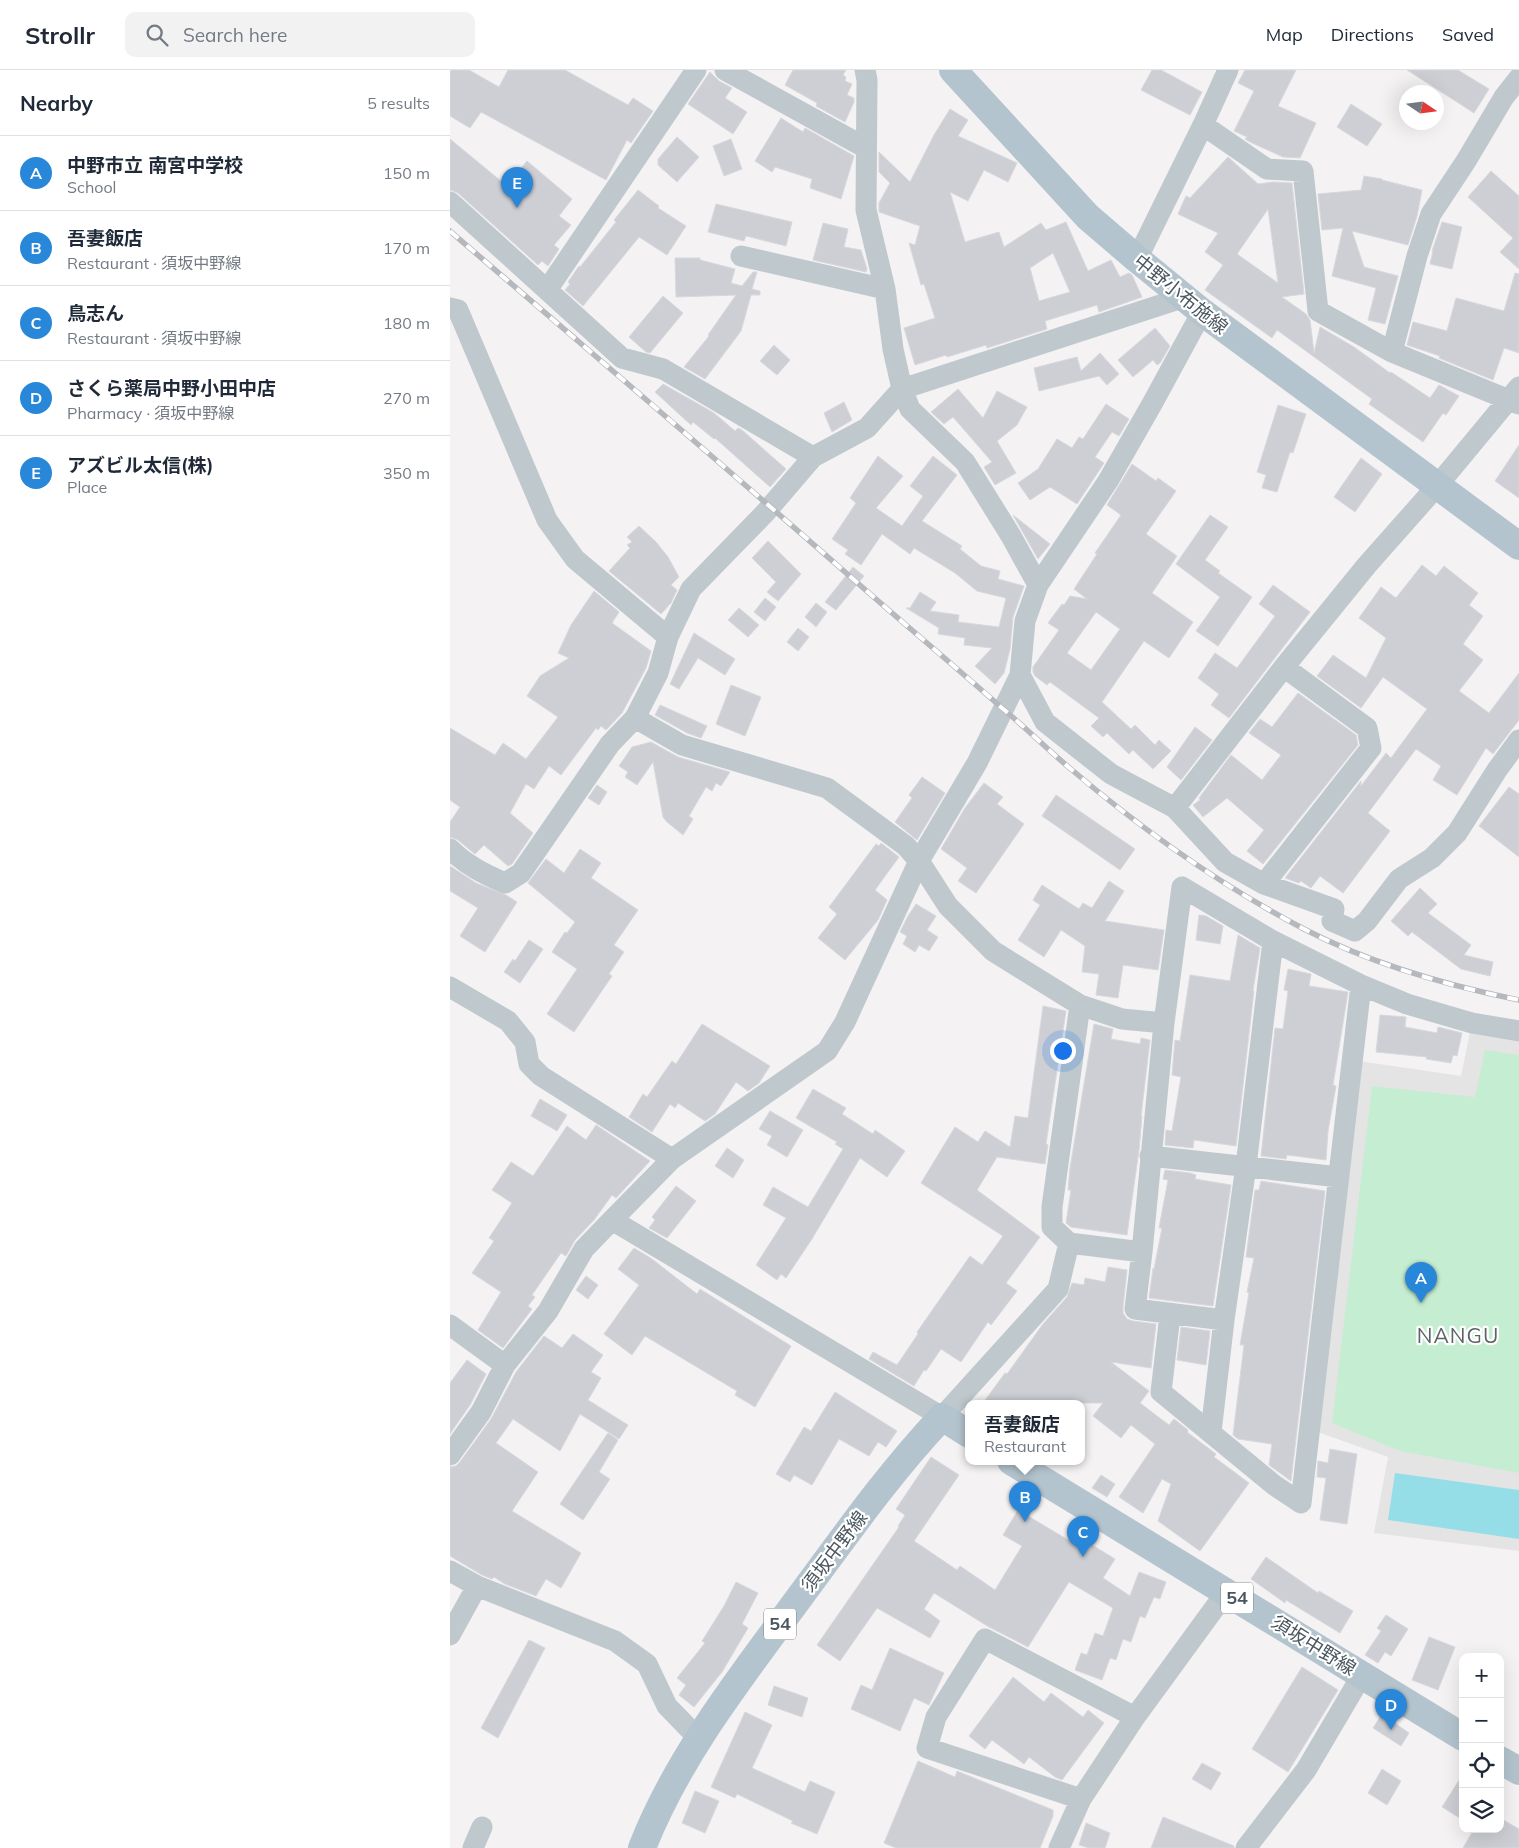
<!DOCTYPE html>
<html lang="en">
<head>
<meta charset="utf-8">
<style>
	:root { --surface:#fff; --page:#f2f2f3; --text:#1f2937; --muted:#747a83; --line:#e0e1e3; --accent:#2887d8 }
	body { margin:0; font-family:Mulish,"Noto Sans JP",sans-serif; background:var(--page); color:var(--text) }
	.controls { position:absolute; right:15px; bottom:15px; display:grid; overflow:hidden; border-radius:10px; box-shadow:0 5px 20px #0002 }
	.controls button { width:45px; height:45px; display:grid; place-items:center; padding:0; border:0; border-bottom:1px solid var(--line); background:var(--surface); color:var(--text); font:25px sans-serif }
	.compass { position:absolute; left:949px; top:15px; width:45px; height:45px; border-radius:50%; background:var(--surface); box-shadow:0 5px 20px #0002; rotate:103deg }
	.you { position:absolute; left:612px; top:980px; width:18px; height:18px; margin:-12px; border:4px solid #fff; border-radius:50%; background:#1a73e8; box-shadow:0 0 0 8px #1a73e833 }
	.badge { display:grid; place-items:center; width:32px; height:32px; border-radius:50%; background:var(--accent); color:#fff; font-size:16px; font-weight:700 }
	.pin { position:absolute; translate:-50% -41px; filter:drop-shadow(0 1px 2px #0008) }
	.pin::after { content:''; position:absolute; top:26px; width:18px; height:15px; background:inherit; clip-path:polygon(0 0,100% 0,50% 100%) }
	.popup { position:absolute; left:515px; top:1330px; width:120px; height:65px; box-sizing:border-box; display:grid; place-content:center; border-radius:10px; background:var(--surface); filter:drop-shadow(0 1px 4px #0005); font-size:16px; white-space:nowrap; color:var(--muted) }
	.popup b { font-size:19px; color:var(--text) }
	.popup::after { content:''; position:absolute; left:50%; top:100%; margin-left:-10px; border:10px solid transparent; border-top-color:var(--surface) }
	.list { margin:0; padding:0; list-style:none }
	h2 { display:flex; justify-content:space-between; align-items:center; height:65px; margin:0; padding:0 20px; font-size:21px }
	h2 small { font-size:16px; font-weight:400; color:var(--muted) }
	.list li { display:grid; grid-template-columns:32px 1fr auto; gap:15px; align-items:center; box-sizing:border-box; height:75px; padding:0 20px; border-top:1px solid var(--line) }
	.list b { display:block; font-size:19px; white-space:nowrap }
	.list p { margin:0; font-size:16px; white-space:nowrap; color:var(--muted) }
	.list em { font-size:16px; font-style:normal; color:var(--muted) }
	.icon { flex:none; width:28px; height:28px; fill:none; stroke:currentColor; stroke-width:2; stroke-linecap:round; stroke-linejoin:round }
	.map { position:relative; flex:none; width:1069px; height:1778px; overflow:hidden }
	header { display:flex; align-items:center; gap:30px; box-sizing:border-box; height:70px; padding:0 25px; background:var(--surface); border-bottom:1px solid var(--line) }
	header strong { font-size:24px }
	nav { display:flex; gap:28px; margin-inline-start:auto; font-size:18px }
	.search { width:350px; height:45px; background:var(--page); display:flex; align-items:center; gap:12px; box-sizing:border-box; padding:0 18px; border-radius:10px; color:var(--muted); font-size:19px }
	main { display:flex }
	aside { flex:1; background:var(--surface) }
	.map>svg:first-child { display:block }
</style>
</head>
<body>
<header>
<strong>Strollr</strong>
<div class="search"><svg class="icon" aria-label="search" viewBox="0 0 24 24"><circle cx="10" cy="10" r="6"/><path d="M15 15l6 6"/></svg>Search here</div>
<nav><a>Map</a><a>Directions</a><a>Saved</a></nav>
</header>
<main>
<aside>
<h2>Nearby<small>5 results</small></h2>
<ul class="list">
<li><span class="badge">A</span><div><b>中野市立 南宮中学校</b><p>School</p></div><em>150 m</em></li>
<li><span class="badge">B</span><div><b>吾妻飯店</b><p>Restaurant · 須坂中野線</p></div><em>170 m</em></li>
<li><span class="badge">C</span><div><b>鳥志ん</b><p>Restaurant · 須坂中野線</p></div><em>180 m</em></li>
<li><span class="badge">D</span><div><b>さくら薬局中野小田中店</b><p>Pharmacy · 須坂中野線</p></div><em>270 m</em></li>
<li><span class="badge">E</span><div><b>アズビル太信(株)</b><p>Place</p></div><em>350 m</em></li>
</ul>
</aside>
<div class="map">
<svg width="1069" height="1778" viewBox="0 0 1069 1778">
	<rect width="100%" height="100%" fill="#f4f2f3"/>
	<!-- education -->
	<path fill="#e5e4e4" d="M1022 953 1069 961V1481L924 1463 938 1387 859 1359 902 990 1011 1006Z"/>
	<!-- green -->
	<path fill="#c5edd1" d="M1035 980 1069 985V1403L950 1381 882 1353 922 1016 1025 1027Z"/>
	<!-- water -->
	<path fill="#96dee7" d="M945 1403 1069 1420V1469L938 1450Z"/>
	<!-- building -->
	<path fill="#cdcfd4" stroke="#d7d9dd" fill-rule="evenodd" d="M0 0H19L49 17 58 0H115L178 35 183 28 203 41 181 73 177 70 156 110 31 42 20 58 0 46Z
		M343 0H396L393 5 396 7 395 11 402 14 397 25 404 28V32L395 52 366 36 367 33 335 15Z
		M702 0H711L752 22 740 45 691 20Z
		M795 0H846L828 36 866 53 850 88 833 87 800 72 795 69 797 67 784 61 804 21 788 13Z
		M957 0H1008L1039 19 1024 43Z
		M260 2 269 11 282 18 275 28 297 42 283 64 238 34Z
		M901 34 932 54 917 76 887 57Z
		M500 39 518 50 508 66 567 93 558 112 534 100 518 131 500 122 515 172 549 162 554 177 591 153 596 160 616 152 638 201 661 190 670 207 679 203 682 205 692 227 649 242 647 235 595 251 597 259 537 278 536 275 497 287 496 285 465 295 454 258 485 248 474 214 471 215 459 173 465 175 470 156 429 142V133L440 113 429 102V82L460 112 484 65ZM603 183 620 222 589 231 580 198Z
		M331 48 353 62 355 58 404 86 391 129 360 118 362 109 325 97 322 102 305 91Z
		M227 67 249 87 227 112 208 95V89Z
		M0 69 57 116 77 91 122 129 109 146 121 155 104 175 109 179 98 196 92 191 88 195 8 123 0 120Z
		M281 69 292 99 274 106 263 76Z
		M778 87 808 114 823 112 842 113 854 224 832 227 856 244 860 250 864 283 870 257 904 277 940 303 941 302 980 328 989 315 1009 326 996 345 993 343 973 372 919 334 922 329 827 260 822 268 755 220 773 195 755 182 768 163 728 144 736 126 740 128ZM818 139 828 213 787 184Z
		M1041 101 1069 126V199L1050 182 1063 168 1018 127Z
		M914 106 932 109V110L972 120 967 146 958 175 902 161 914 197 948 206 935 254 918 250 926 218 882 206 893 158 872 160 868 124 911 120Z
		M188 120 209 136 208 138 236 156 217 185 189 167 133 236 115 220 120 214 118 212 129 196 130 197 166 152 164 150Z
		M266 134 342 152 336 176 296 166 294 171 258 162Z
		M992 152 1012 157 1002 199 980 194 983 181H982Z
		M373 153 398 159 394 177 411 180 417 199 416 202 363 190Z
		M225 188H250V190L285 199 281 213 292 216 303 202H307L302 219 310 221V225H301L291 261 255 309 234 297 259 266 258 265 286 225 226 227Z
		M1065 203 1069 204V283L1054 278 1043 310 989 288 990 286 957 275 963 252 997 261 1006 228 1054 241Z
		M213 226 233 243 200 283 196 282 179 267Z
		M705 258 720 276 710 293 707 295 703 290 683 307 668 290Z
		M324 275 340 290 327 305 310 291Z
		M650 283 669 304 657 315 649 306 589 321 584 298 627 287 631 301Z
		M213 314 264 343 285 361 288 358 292 360 336 399 320 417 265 368 264 369 243 352 241 355 205 322Z
		M508 319 533 348 547 321 577 337 567 355 547 371 566 403 545 415 534 397 542 392 503 347 494 354 481 342Z
		M394 332 402 350 382 362 374 343Z
		M656 334 679 349 669 366 662 362 645 387 654 393 627 434 600 417 580 430 568 413 588 399 607 369 622 378 629 367 633 369Z
		M828 335 856 344 843 383 840 382 827 422 812 418 816 405 807 402Z
		M1069 375V428L1045 411Z
		M428 386 453 406 426 438 452 456 473 426 460 416 483 386 507 405 472 451 512 476 510 479 531 496 550 501 548 509 574 516 563 547 560 579 554 603 545 614 525 596 542 578 514 575 515 568 488 564 489 558 456 538H460L470 522 486 532 480 541 509 545 508 552 549 557 556 528 527 521 505 503 464 478 460 484 432 464 411 495 395 484 398 480 382 469 406 433 400 428Z
		M911 388 932 404 905 442 884 427Z
		M682 394 706 411 708 408 726 421 696 464 727 486 702 523 743 552 719 588 694 571 652 632 681 659 685 655 705 675 709 670 721 681 703 699 683 680 679 684 657 663 653 667 641 656 649 648 600 612 597 615 585 606 583 602V597L609 560 598 553 612 534 614 535 620 526 637 529 624 519 647 484 645 483 671 445 657 435ZM646 542 670 559 641 600 617 583Z
		M563 445 600 474 588 489Z
		M760 445 778 457 755 490 770 501 768 503 802 527 768 576 746 561 770 527 726 494Z
		M189 456 206 472 218 487 229 507 221 515 227 520 221 533 211 544 159 501 180 478 177 475 182 472 177 467Z
		M318 471 351 504 328 531 317 522 326 512 302 488Z
		M972 495 986 506 994 496 1028 523 1019 535 1033 546 1013 574 1033 590 1009 621 1039 643 1069 603V650L1043 684 1036 678 1007 725 983 710 991 696 966 679 918 743 940 761 893 823 870 806 861 818 851 811 849 813 835 808 911 711V716L936 683 941 688 977 639 933 607 911 638 867 606 883 585 916 608 936 568 909 548 931 517 946 528Z
		M403 497 414 506 386 540 375 532Z
		M823 515 860 542 779 648 761 635 769 624 748 608 765 583 787 598 825 546 809 534Z
		M144 521 169 542 162 553 201 581 196 598 172 643 156 660 151 656 148 660 146 658 111 705 99 696 84 719 76 714 60 743 83 763 62 794 58 796 34 775 25 784 8 770 0 767V752L10 737 0 730V658L45 685 53 673 76 689 108 647 77 626 90 606 119 588 108 583 121 555Z
		M315 528 326 537 315 551 304 542Z
		M366 533 377 542 366 557 355 547Z
		M289 538 309 555 298 567 278 550Z
		M348 558 359 567 348 581 337 572Z
		M244 563 285 589 275 605 248 588 229 619 220 614Z
		M281 615 311 627 295 666 266 654Z
		M848 623 906 665 908 675 813 794 797 781 814 760 777 728 753 747 743 735 750 730 749 728 781 685 812 710 831 685 799 663 810 649 822 657Z
		M210 635 257 656 251 668 237 663 205 645Z
		M745 657 762 670 731 710 717 697Z
		M201 672 228 687 280 702 271 716 266 713 262 721 256 717 239 746 243 749 233 765 217 752 213 747 203 692 187 715 175 707 178 702 169 696 182 677Z
		M472 707 495 723 467 770 445 752 462 728 459 725Z
		M534 713 553 727 547 734 574 754 526 823 508 811 517 798 491 779 515 738Z
		M147 715 157 722 149 735 138 728Z
		M1059 717 1069 724V787L1029 756Z
		M606 725 685 779 670 800 592 746Z
		M431 773 449 787 425 820 437 830 428 850 395 890 368 868 387 844 379 837 426 774 429 776Z
		M130 779 151 793 141 808 188 840 164 875 174 882 159 904 162 906 124 962 97 944 127 899 102 882 115 862 117 863 125 852 78 813 96 789 114 803Z
		M0 796 26 813 56 825 67 832 35 882 10 866 28 838 0 821Z
		M659 811 674 821 655 851 714 860 708 900 673 895 668 928 646 925 649 904 632 902 635 876 611 860 594 887 568 870 590 835 583 830 592 815 629 839 633 833 642 838Z
		M970 818 987 834 978 843 1021 875 1014 885 1043 892 1040 906 1011 899 962 862 958 866 941 851Z
		M466 834 486 846 477 860 488 867 479 881 469 875 465 882 453 874 457 866 450 862 458 846Z
		M749 845 756 846 773 856 770 874 746 870Z
		M788 865 810 878 803 920 804 921 786 1076 744 1070 743 1078 715 1075 716 1060 722 1061 731 1007 722 1005 725 970 730 971 740 905 780 911Z
		M79 870 93 879 70 913 54 902 63 889 65 891Z
		M838 899 861 904 859 916 898 922 883 1015 886 1016 878 1061 876 1090 837 1085 836 1089 811 1086 825 958 833 959 838 921 834 920Z
		M593 936 616 941 596 1074 598 1075 595 1094 547 1087 527 1120 590 1167 556 1213 567 1221 541 1255 538 1252 511 1292 491 1279 476 1301 474 1300 464 1316 419 1289 423 1282 447 1295 468 1264 467 1262 520 1186 532 1195 553 1166 471 1113 505 1057 528 1072 535 1061 560 1077 565 1046 578 1048Z
		M930 945 956 947 955 957 987 963 988 957 1012 963 1007 986 1003 985 1001 993 976 989 977 987 926 982Z
		M252 954 320 996 309 1013 298 1021 286 1012 265 1044 255 1051 228 1033 225 1038 220 1034 202 1062 179 1047 193 1024 197 1027 222 991 226 994Z
		M644 954 663 959 661 969 690 974 691 968 700 970 691 1046H692L689 1080 677 1165 621 1157 616 1153 621 1120H618L620 1098Z
		M363 1019 396 1038 392 1044 423 1064 425 1060 455 1081 437 1107 410 1088 362 1169 336 1208 331 1204 327 1210 306 1195 336 1148 313 1135 323 1117 358 1137 393 1079 385 1074 387 1072 346 1048Z
		M90 1029 117 1045 107 1061 81 1046Z
		M320 1041 353 1060 337 1087 317 1075 322 1066 309 1059Z
		M146 1055 200 1091 166 1128 162 1125 144 1150 125 1170 116 1186 111 1183 82 1225 85 1227 78 1236 82 1239 53 1278 28 1260 51 1222 22 1203 44 1171 39 1168 62 1133 42 1120 61 1092 83 1106 117 1056 136 1070Z
		M277 1078 294 1090 283 1108 265 1096Z
		M715 1100 740 1103 746 1105 745 1109 781 1115 763 1236 699 1228 703 1198 704 1199 712 1158H709L718 1110 713 1109Z
		M811 1111 875 1121 841 1411 819 1395 822 1374 788 1369 783 1365 794 1275H790L799 1223 797 1222 804 1188 796 1187 805 1120H809Z
		M226 1116 246 1131 217 1168 199 1158 205 1150 202 1147Z
		M184 1178 202 1189 247 1224 250 1219 341 1276 305 1337 285 1325 287 1321 195 1266 182 1285 154 1264 189 1215 168 1199Z
		M658 1197 677 1200 673 1237V1243L677 1249 683 1251 706 1254 701 1298 661 1292 699 1321 690 1333 719 1355 724 1349 738 1360 737 1362 766 1384 764 1387 799 1413 750 1481 708 1451 721 1414 712 1409 693 1443 669 1427 705 1374 681 1355 671 1368 643 1346 653 1333H533L555 1303 557 1304 593 1254 617 1227 622 1213 634 1215 635 1208 655 1212Z
		M136 1206 148 1215 138 1229 126 1220Z
		M731 1257 760 1261 756 1295 727 1290Z
		M123 1264 153 1285 141 1302 151 1308 138 1330 178 1355 169 1369 130 1344 110 1381 63 1349 46 1373 88 1402 62 1441 131 1483 111 1518 96 1509 86 1526 55 1514 44 1507 42 1509 32 1505 0 1486V1397L6 1396 10 1392 41 1349 66 1302 94 1266 112 1278Z
		M17 1290 36 1304 20 1335 0 1364V1313Z
		M385 1322 447 1361 436 1377 428 1372 419 1386 389 1369 362 1415 344 1405 340 1412 326 1404 354 1357 361 1361Z
		M158 1363 168 1370 149 1402 160 1409 133 1450 110 1434Z
		M880 1379 907 1384 897 1454 870 1450 876 1408 867 1407 868 1391 878 1393Z
		M481 1387 509 1405 464 1471 507 1500 510 1496 545 1520 572 1476 553 1465 568 1440 625 1474 629 1467 665 1489 653 1508 680 1526 689 1502 716 1512 710 1529 704 1527 695 1548 690 1546 681 1572 673 1569 666 1590 660 1588 652 1610 625 1600 631 1583 637 1585 645 1563 653 1566 663 1538 619 1512 578 1577 539 1557 484 1523 474 1539 490 1551 480 1568 427 1538 390 1591 367 1575 449 1457 448 1456 455 1445 446 1439Z
		M651 1405 665 1414 657 1427 642 1418Z
		M816 1487 868 1523 869 1521 903 1541 890 1563 836 1530 835 1533 801 1509Z
		M286 1512 308 1523 292 1554 298 1558 272 1602 244 1637 229 1625 236 1615 227 1608 255 1573 252 1571 274 1536Z
		M936 1545 958 1559 941 1586 935 1582 928 1593 915 1585 931 1561 927 1558Z
		M979 1567 1005 1577 988 1620 962 1610Z
		M79 1570 95 1578 48 1668 31 1658Z
		M440 1578 494 1603 479 1635 464 1628 450 1661 401 1639 411 1615 422 1620Z
		M852 1597 888 1620 838 1702 802 1679Z
		M563 1607 594 1632 601 1623 633 1647 638 1640 654 1653 612 1710 605 1707 579 1687 574 1694 542 1670 535 1679 519 1666Z
		M324 1616 358 1628 352 1647 318 1635Z
		M295 1642 322 1655 302 1698 355 1722 360 1711 385 1722 367 1764 341 1753 343 1751 287 1724 285 1728 261 1717Z
		M932 1644 959 1663 951 1676 923 1658Z
		M468 1691 505 1707 507 1701 603 1740V1746L590 1778H446L434 1773Z
		M752 1693 771 1703 761 1720 742 1709Z
		M932 1699 951 1711 937 1735 918 1723Z
		M1013 1704V1750L992 1737Z
		M245 1721 269 1731 255 1763 232 1753Z
		M713 1747 784 1776V1778H701Z
		M1050 1748 1069 1759V1778H1013L1024 1759H1050Z
		M636 1753 660 1763 655 1778H639L629 1775Z"/>
	<g fill="none" stroke-linecap="round" stroke-linejoin="round">
		<!-- minor -->
		<path stroke="#bfc8cd" stroke-width="21" d="M246 0 97 220 172 288 213 299 363 387
			M275 0 416 78
			M415 0 417 10 416 140 435 219 443 279 452 319 460 339 515 392 561 466 588 515
			M753 55 817 99 853 101 868 241 942 282 1069 334
			M0 132 97 220
			M291 186 435 219
			M687 189 753 55 778 0
			M0 238 8 240 97 450 125 489 218 567
			M942 282 967 186 981 144 1016 91 1054 27 1069 8
			M570 605 595 652 661 704 725 738 775 792 814 814 884 839 882 851 905 861 917 851 949 809 982 788 1007 763 1047 700 1069 670
			M185 648 232 675 377 718 456 776 469 791 498 836 543 881 630 935 672 949 714 953
			M725 738 834 597 917 495 987 416 1069 317
			M0 779C16 795 34 804 55 813L71 803 160 674 185 648 208 603 218 567 241 519 315 443 363 387 417 358 452 319 735 227
			M814 814 921 678 917 658 834 597
			M0 917 58 951 75 972 79 994 91 1006 222 1089
			M700 1086 889 1107
			M162 1150 492 1347 608 1219 619 1173 692 1182 714 953 732 817 823 871 911 915 957 934 1022 953 1069 961
			M619 1173 602 1157V1137L630 935
			M692 1182 685 1239 774 1250
			M720 1245 711 1322 824 1415 851 1433 911 915
			M0 1255 55 1295
			M761 1362 774 1250 796 1096 823 871
			M0 1385 31 1342 55 1295 98 1241 134 1179 162 1150 222 1089 377 981 395 952 469 791 527 693 570 605 575 551 588 515 658 411 702 334 752 242
			M0 1501 27 1516 165 1571 197 1594 217 1636 249 1669
			M0 1565 27 1516
			M631 1729 477 1678 486 1647 535 1569 685 1647
			M23 1778 32 1757
			M609 1778 631 1729 685 1647 777 1521
			M796 1778 856 1700 912 1605"/>
		<!-- major -->
		<path stroke="#b4c4ce" stroke-width="28" d="M503 0 638 147 687 189 752 242 1069 476
			M561 1391 1013 1667
			M1050 1690 1069 1701
			M192 1778C228 1686 291 1607 349 1528 395 1466 439 1403 492 1347L519 1364"/>
		<!-- rail casing -->
		<g stroke="#b5b8bc" stroke-width="5.5">
			<path id="rail" d="M0 161C132 275 264 387 395 502 447 548 500 592 552 638 576 658 598 680 622 700 694 761 770 815 854 859 921 894 995 915 1069 930"/>
		</g>
		<!-- rail -->
		<use href="#rail" stroke="#fff" stroke-width="4" stroke-dasharray="11" stroke-linecap="butt"/>
	</g>
	<g text-anchor="middle" stroke-width="4.5" stroke-linejoin="round" paint-order="stroke">
		<!-- shield labels -->
		<g fill="#fff" stroke="#81898f" stroke-width="1">
			<rect x="771" y="1512.5" width="32" height="31" rx="4"/>
			<rect x="314" y="1538.5" width="32" height="31" rx="4"/>
		</g>
		<g font-size="18" font-weight="bold" fill="#4b575f">
			<text x="787" y="1534">54</text>
			<text x="330" y="1560">54</text>
		</g>
		<!-- street labels -->
		<g font-size="19" fill="#4b575f" stroke="#fff">
			<text transform="translate(731 224) rotate(39)" y="7">中野小布施線</text>
			<text transform="translate(384 1481) rotate(-53)" y="7">須坂中野線</text>
			<text transform="translate(864 1575) rotate(32)" y="7">須坂中野線</text>
		</g>
		<!-- quarter labels -->
		<g font-size="21" letter-spacing="1" fill="#5f6367" stroke="#fff">
			<text x="1008" y="1273">NANGU</text>
		</g>
	</g>
</svg>
<div class="controls">
<button>+</button>
<button>−</button>
<button><svg class="icon" aria-label="locate" viewBox="0 0 24 24"><circle cx="12" cy="12" r="6"/><path d="M12 2v4M12 18v4M2 12h4M18 12h4"/></svg></button>
<button><svg class="icon" aria-label="layers" viewBox="0 0 24 24"><path d="M12 4l9 5-9 5-9-5zM3 14l9 5 9-5"/></svg></button>
</div>
<svg class="compass" viewBox="-18 -18 36 36"><path d="M0-13l5 13h-10z" fill="#e53935"/><path d="M0 13l5-13h-10z" fill="#747a83"/></svg>
<div class="you"></div>
<div class="pin badge" style="left:971px;top:1233px">A</div>
<div class="pin badge" style="left:575px;top:1452px">B</div>
<div class="popup"><b>吾妻飯店</b>Restaurant</div>
<div class="pin badge" style="left:633px;top:1487px">C</div>
<div class="pin badge" style="left:941px;top:1660px">D</div>
<div class="pin badge" style="left:67px;top:138px">E</div>
</div>
</main>
</body>
</html>
